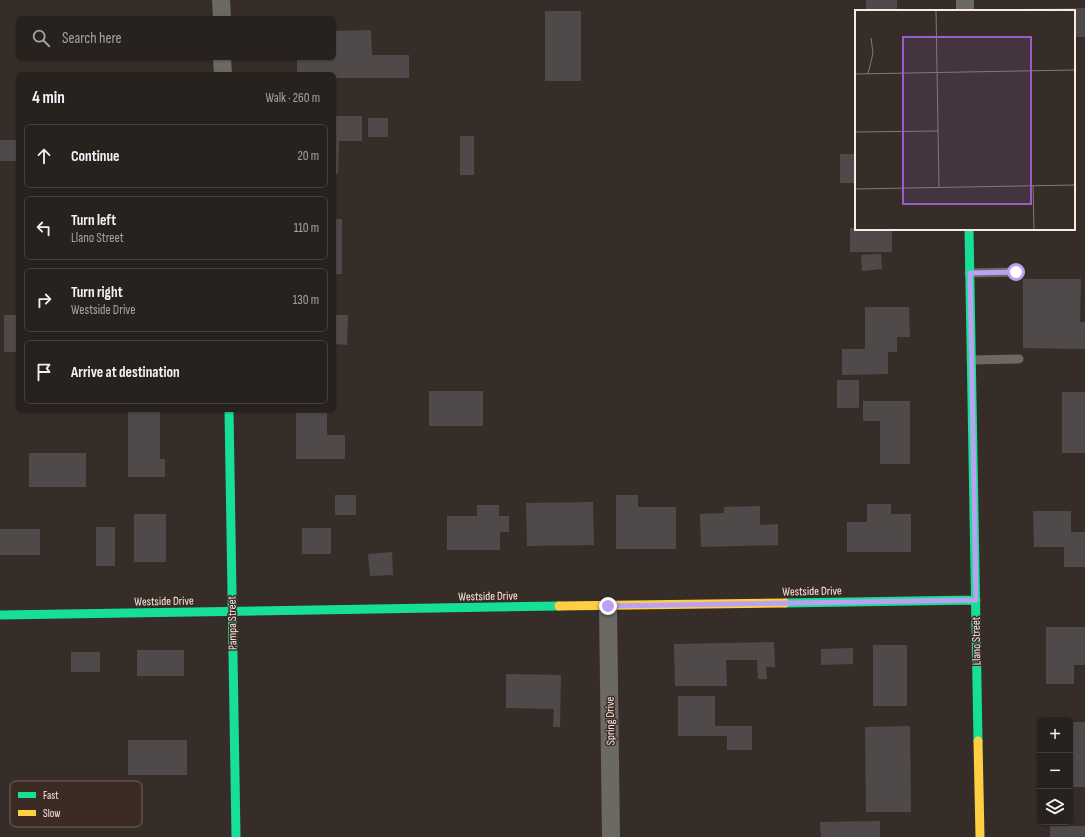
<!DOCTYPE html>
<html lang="en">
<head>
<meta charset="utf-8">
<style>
	:root { --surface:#28221e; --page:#302a27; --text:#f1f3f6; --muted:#a5a4a4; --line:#443f3c }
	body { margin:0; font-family:"Sofia Sans Condensed",sans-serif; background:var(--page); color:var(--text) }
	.controls { position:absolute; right:12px; bottom:12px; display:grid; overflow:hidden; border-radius:6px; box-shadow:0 1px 3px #0004 }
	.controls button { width:36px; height:36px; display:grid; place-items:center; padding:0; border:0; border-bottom:1px solid var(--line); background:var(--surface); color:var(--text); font:20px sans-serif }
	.stop { position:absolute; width:12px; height:12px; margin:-9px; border:3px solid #bca0f2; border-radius:50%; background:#fff }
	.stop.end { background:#bca0f2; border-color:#fff; box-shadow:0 1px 4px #0008 }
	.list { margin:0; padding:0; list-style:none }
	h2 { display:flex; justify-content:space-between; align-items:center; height:52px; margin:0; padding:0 16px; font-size:17px }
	h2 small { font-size:13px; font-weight:400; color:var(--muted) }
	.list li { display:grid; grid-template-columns:26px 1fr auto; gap:12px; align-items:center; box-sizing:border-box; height:64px; margin:0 8px 8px; padding:0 8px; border:1px solid var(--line); border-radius:6px }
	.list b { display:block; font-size:15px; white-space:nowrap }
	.list p { margin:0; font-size:13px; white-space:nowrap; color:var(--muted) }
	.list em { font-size:13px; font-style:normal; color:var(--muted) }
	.icon { flex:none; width:22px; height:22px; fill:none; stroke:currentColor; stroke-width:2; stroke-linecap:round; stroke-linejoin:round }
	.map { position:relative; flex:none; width:1085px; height:837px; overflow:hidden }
	.search { position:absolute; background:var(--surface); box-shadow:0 1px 3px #0004; left:16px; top:16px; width:320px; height:44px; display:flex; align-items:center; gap:10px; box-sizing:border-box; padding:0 14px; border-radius:6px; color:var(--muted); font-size:15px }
	.panel { position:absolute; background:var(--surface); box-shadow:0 1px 3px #0004; left:16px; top:72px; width:320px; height:340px; border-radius:6px }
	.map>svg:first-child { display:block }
</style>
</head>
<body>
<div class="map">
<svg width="1085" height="837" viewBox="0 0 1085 837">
	<rect width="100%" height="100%" fill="#362d28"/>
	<!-- building -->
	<path fill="#4f4a49" d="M866 0H897V11H866Z
		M1085 8V37H1074V11H1016V9Z
		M545 11H581V81H545Z
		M371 30 372 55H409V78H334V74H297V58H334V31Z
		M334 116H362V141H339L338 174H334Z
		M368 118H388V137H368Z
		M460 136H474V175H460Z
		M0 140H18V161H0Z
		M840 154H856V183H840Z
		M334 219H342V274H334Z
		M850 228H856V229H892V252H850Z
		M881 254 882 269 862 271 861 255Z
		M1023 279H1081L1080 322H1085V349L1023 348Z
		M865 307H909L910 337H897V352H888V374L842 375V349H865Z
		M4 315H18V352H4Z
		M334 315H348L347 345 334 344Z
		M837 380H859V408H837Z
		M429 391H483V426H429Z
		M1062 392H1085V453H1062Z
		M863 401H910V464H880V421H863Z
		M128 410H160V459H165V477H128Z
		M296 413H327V435H345V459H296Z
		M29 453H86V487H29Z
		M335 495H356V515H335Z
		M616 495H638V507H676V549H616Z
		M593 502 594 545 527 546 526 503Z
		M867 504H891V514H911V552H847V522H867Z
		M477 505H499V516H509V532H500V550H447V516H477Z
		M760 506V525L778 524V545L701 547 700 514 724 513V507Z
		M1033 511H1071V532H1085V567H1064V547H1034Z
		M134 514H166V562H134Z
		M96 527H115V566H96Z
		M302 528H331V554H302Z
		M0 529H40V555H0Z
		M392 552 393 575 370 576 368 554Z
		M1046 627H1085V665H1074V684H1046Z
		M774 642 775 667H766L767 679H758L757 660H726L727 686H675L674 644Z
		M873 645H907V706H873Z
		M853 648V664L821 665V649Z
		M137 650H184V676H137Z
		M71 652H100V672H71Z
		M506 674 561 675 560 727H553L554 709 506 708Z
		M678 696H715V726H752V750H727V736H678Z
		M1070 722H1085V787H1070Z
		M910 726 911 812H866L865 727Z
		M128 740H187V775H128Z
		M880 821V837H821L820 822Z
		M1050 826H1085V837H1050Z"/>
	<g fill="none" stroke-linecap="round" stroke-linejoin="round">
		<!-- lane -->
		<path stroke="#6c6864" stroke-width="9" d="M969 273 1016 272
			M971 360 1019 359"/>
		<!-- street -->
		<path stroke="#6c6864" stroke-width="18" d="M221 0 222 18
			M965 0V11
			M222 58 223 74
			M608 606 611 837"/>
		<!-- fast -->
		<path stroke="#16e098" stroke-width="9" d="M969 229 978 741
			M229 410 236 837
			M785 603 976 600
			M0 615 559 606"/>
		<!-- slow -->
		<path stroke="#ffcf43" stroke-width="9" d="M559 606 785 603
			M978 741 980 837"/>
	</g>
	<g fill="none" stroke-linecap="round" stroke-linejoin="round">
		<!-- route -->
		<path stroke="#bca0f2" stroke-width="5" d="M608 606 976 600 970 273 1016 272"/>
	</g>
	<g text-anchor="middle" stroke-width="3" stroke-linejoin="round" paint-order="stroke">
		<!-- street labels -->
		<g font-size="12" fill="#f7ebe5" stroke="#3c2b22">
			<text transform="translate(812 591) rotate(-1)" y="4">Westside Drive</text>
			<text transform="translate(488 596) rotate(-1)" y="4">Westside Drive</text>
			<text transform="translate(164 601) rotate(-1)" y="4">Westside Drive</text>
			<text transform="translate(232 623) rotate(-91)" y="4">Pampa Street</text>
			<text transform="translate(976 641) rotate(-91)" y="4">Llano Street</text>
			<text transform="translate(610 721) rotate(-91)" y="4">Spring Drive</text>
		</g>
	</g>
	<!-- overview -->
	<g transform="translate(855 10)">
		<rect width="220" height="220" fill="#362d28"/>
		<path fill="none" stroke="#837974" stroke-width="1" d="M81 0 84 177M0 64 220 60M13 64 18 43 16 28M0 122 83 121M178 175 179 220M0 179 220 175"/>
		<path fill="#9a5cc8" fill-opacity="0.15" stroke="#9a5cc8" stroke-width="2" d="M48 27H176V194H48Z"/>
		<rect width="220" height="220" fill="none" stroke="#f7ebe5" stroke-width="2"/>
	</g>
	<!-- legend -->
	<rect x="10" y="781" width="132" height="46" rx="6" fill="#3c2b22" stroke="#74655c" stroke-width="1"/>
	<rect x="18" y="792" width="18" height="6" fill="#16e098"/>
	<rect x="18" y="810" width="18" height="6" fill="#ffcf43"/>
	<g font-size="11" fill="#f7ebe5">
		<text x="43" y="799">Fast</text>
		<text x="43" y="817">Slow</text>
	</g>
</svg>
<div class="controls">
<button>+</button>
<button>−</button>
<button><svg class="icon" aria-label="layers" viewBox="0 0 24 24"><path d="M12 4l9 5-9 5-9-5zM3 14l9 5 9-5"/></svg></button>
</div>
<div class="stop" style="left:1016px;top:272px"></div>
<div class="stop end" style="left:608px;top:606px"></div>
<div class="search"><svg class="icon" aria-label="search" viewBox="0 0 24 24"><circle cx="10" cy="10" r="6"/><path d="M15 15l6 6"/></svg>Search here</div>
<section class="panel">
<h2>4 min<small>Walk · 260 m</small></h2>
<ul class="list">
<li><svg class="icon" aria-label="ahead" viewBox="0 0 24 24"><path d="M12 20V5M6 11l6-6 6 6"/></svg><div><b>Continue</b></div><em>20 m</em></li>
<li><svg class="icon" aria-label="left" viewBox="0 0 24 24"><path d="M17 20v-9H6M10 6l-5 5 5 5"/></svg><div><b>Turn left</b><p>Llano Street</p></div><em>110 m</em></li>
<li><svg class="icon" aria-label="right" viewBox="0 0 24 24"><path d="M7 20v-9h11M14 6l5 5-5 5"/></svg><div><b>Turn right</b><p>Westside Drive</p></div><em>130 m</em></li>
<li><svg class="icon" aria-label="arrive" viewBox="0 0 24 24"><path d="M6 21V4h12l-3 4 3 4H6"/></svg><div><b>Arrive at destination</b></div></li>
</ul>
</section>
</div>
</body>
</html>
